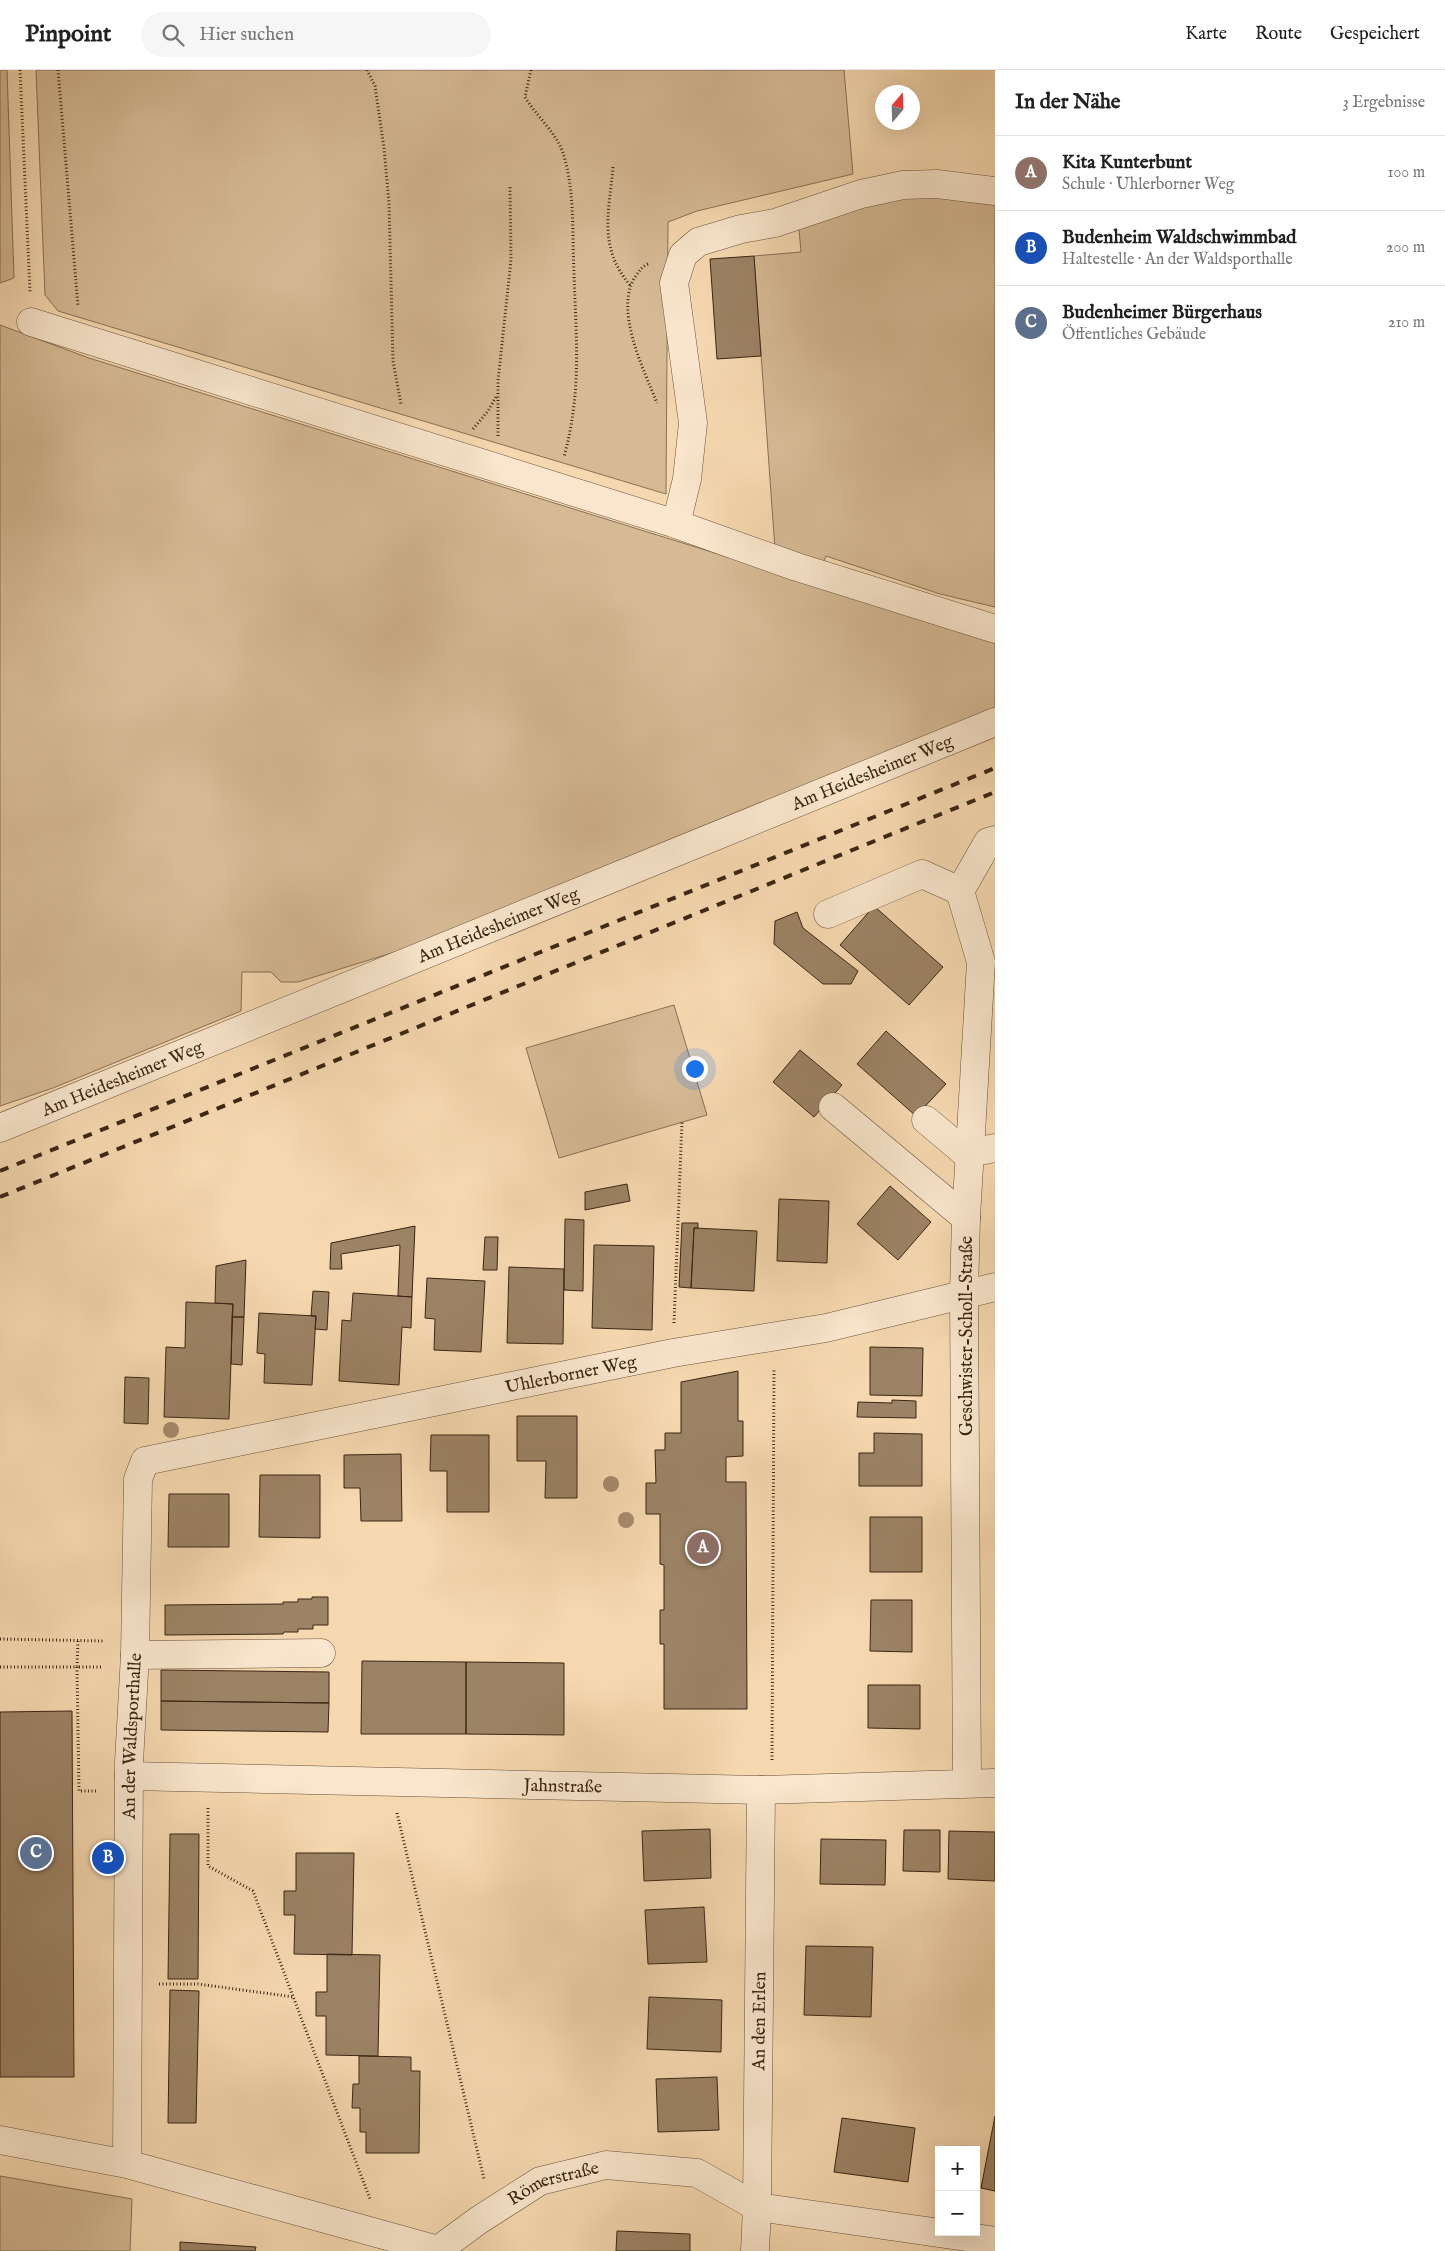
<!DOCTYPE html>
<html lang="de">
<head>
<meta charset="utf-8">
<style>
	:root { --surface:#fff; --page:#f6f6f6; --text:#222; --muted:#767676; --line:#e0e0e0; --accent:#8f2418 }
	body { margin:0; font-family:"IM FELL English",serif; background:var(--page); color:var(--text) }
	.controls { position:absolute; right:15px; bottom:15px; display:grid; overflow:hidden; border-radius:0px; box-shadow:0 5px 20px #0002 }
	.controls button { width:45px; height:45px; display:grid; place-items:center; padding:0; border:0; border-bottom:1px solid var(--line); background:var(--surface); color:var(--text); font:25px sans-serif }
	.compass { position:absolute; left:875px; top:15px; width:45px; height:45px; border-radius:50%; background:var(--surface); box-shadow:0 5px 20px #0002; rotate:19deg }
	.you { position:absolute; left:694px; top:998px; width:18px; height:18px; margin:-12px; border:4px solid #fff; border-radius:50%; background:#1a73e8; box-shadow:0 0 0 8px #1a73e833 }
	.badge { display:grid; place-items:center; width:32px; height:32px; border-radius:50%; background:var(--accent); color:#fff; font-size:16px; font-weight:700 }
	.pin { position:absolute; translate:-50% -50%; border:2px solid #fff; box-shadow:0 1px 5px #0006 }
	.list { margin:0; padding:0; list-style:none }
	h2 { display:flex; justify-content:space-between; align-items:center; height:65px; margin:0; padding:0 20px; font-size:21px }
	h2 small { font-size:16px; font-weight:400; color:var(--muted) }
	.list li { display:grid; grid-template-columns:32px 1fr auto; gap:15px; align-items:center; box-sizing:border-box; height:75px; padding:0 20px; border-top:1px solid var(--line) }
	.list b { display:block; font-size:19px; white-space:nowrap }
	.list p { margin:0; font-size:16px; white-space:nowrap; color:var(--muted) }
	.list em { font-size:16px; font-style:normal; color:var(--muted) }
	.icon { flex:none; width:28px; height:28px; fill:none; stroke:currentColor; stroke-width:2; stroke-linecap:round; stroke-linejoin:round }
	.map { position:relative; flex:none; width:995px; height:2181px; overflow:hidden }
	header { display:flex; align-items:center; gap:30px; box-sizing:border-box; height:70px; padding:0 25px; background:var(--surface); border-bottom:1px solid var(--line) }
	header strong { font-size:24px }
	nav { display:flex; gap:28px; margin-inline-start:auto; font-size:18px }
	.search { width:350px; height:45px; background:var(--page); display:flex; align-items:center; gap:12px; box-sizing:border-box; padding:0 18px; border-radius:28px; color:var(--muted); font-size:19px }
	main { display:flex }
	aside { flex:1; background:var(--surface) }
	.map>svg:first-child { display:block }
</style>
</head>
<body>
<header>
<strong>Pinpoint</strong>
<div class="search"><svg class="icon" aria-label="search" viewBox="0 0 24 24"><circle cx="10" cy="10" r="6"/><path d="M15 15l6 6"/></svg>Hier suchen</div>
<nav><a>Karte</a><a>Route</a><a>Gespeichert</a></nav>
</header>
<main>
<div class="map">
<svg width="995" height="2181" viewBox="0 0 995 2181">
	<rect width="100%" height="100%" fill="#f6d8b0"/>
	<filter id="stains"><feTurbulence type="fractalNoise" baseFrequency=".004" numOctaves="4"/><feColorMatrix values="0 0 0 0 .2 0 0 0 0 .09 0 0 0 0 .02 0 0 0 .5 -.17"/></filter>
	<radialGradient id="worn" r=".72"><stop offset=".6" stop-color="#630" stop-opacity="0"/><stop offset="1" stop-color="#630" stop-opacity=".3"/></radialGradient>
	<!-- green -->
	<path fill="#d6ba95" stroke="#887054" d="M0 0H7L14 208 0 213Z
		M36 0H844L853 104 697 141 668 152 666 424 58 241 45 225Z
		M896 126 995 130V537L940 524 826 486 823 494 775 479 754 186 801 182 799 159Z
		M0 255 89 288 962 560 995 566V643L421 874 298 912H281L271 902H242L241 941 53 1018 0 1036Z
		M674 935 707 1045 559 1088 526 978Z
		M0 2106 132 2129 130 2181H0Z"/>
	<!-- building -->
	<path fill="#9c8365" stroke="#3b2614" d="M754 186 761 286 717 289 710 189Z
		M874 836 943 897 909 935 840 875Z
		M797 842 803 858 858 901 851 914H823L774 874 775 851Z
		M886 961 946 1014 916 1046 857 994Z
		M800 980 842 1015 814 1047 773 1012Z
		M627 1114 630 1131 585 1140V1122Z
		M890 1116 931 1152 898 1190 857 1154Z
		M779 1129 829 1131 827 1193 777 1191Z
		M565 1149 584 1150 583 1221 564 1220Z
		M682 1153H698V1158H694L691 1218 679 1217Z
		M415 1156 412 1227 398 1226 400 1175 341 1184 342 1199H330L331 1173Z
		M694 1158 757 1161 754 1221 691 1218Z
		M485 1167H498L497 1200H483Z
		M594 1175 654 1176 652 1260 592 1258Z
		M246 1190 244 1247H232L233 1234 215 1233 216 1196Z
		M509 1197 564 1199 563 1274 507 1273Z
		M427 1208 485 1211 481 1282 434 1280 435 1249 425 1248Z
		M313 1221 329 1222 327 1260 315 1259 316 1246H311Z
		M353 1223 412 1227 411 1258 402 1257 399 1315 339 1311 342 1250 351 1251Z
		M186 1232 233 1234 229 1349 164 1347 166 1277 185 1278Z
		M259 1243 316 1246 312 1315 264 1313 265 1284 257 1283Z
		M232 1247H244L242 1295 231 1294Z
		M870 1277 923 1278 922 1326 870 1325Z
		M738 1301V1351H743V1386L726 1387V1412H746L747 1639H664V1574H660V1540H664V1495L660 1494V1444H646V1413H656L655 1380H665V1363H681V1312Z
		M125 1307 149 1308 148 1354 124 1353Z
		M892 1330 916 1331V1348L857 1347 858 1332 892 1333Z
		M517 1346H577V1428H545L546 1391H517Z
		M874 1363 922 1364V1416H859V1383H874Z
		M431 1365H489V1442H447V1401H430Z
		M401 1384 402 1451H361L360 1418H344V1385Z
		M260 1405H320V1468L259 1467Z
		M169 1424H229V1477H168Z
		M870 1447H922V1502H870Z
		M312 1527H328V1555H313V1559H298V1562H284L283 1564 165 1565V1535L283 1534V1532H298V1529H312Z
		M871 1530H912V1582L870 1581Z
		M362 1591 466 1592V1664H361Z
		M466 1592 564 1593V1665L466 1664Z
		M161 1600 329 1602V1633L161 1631Z
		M868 1615H920V1659L868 1658Z
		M161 1631 329 1633 328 1662 161 1660Z
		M72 1641 74 2007H0V1642Z
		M710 1759 711 1808 644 1811 642 1761Z
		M904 1760H940V1802L903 1801Z
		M949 1761 995 1762V1811L948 1809Z
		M170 1764H199L198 1909H168Z
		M821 1769 886 1770 885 1815 820 1814Z
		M296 1783H354L352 1885 294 1884 295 1845H284V1821H296Z
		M704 1837 707 1892 648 1894 645 1840Z
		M806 1876 873 1877 871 1947 804 1945Z
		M327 1884 380 1885 378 1986 326 1985V1946H316V1922H327Z
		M170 1920 199 1921 196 2053H168Z
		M649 1927 722 1930 721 1982 647 1979Z
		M359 1986 411 1987V2001H420L419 2083H366V2062H360V2038H352L353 2014H359Z
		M717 2007 719 2060 658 2062 656 2009Z
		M995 2046V2121L981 2118Z
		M842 2048 915 2058 908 2112 834 2102Z
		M617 2161 690 2164V2181H616Z
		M180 2172 256 2177 255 2181H180Z"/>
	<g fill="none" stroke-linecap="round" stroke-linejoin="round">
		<!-- minor casing -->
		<g stroke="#6a523b" stroke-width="29">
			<g id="minor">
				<path d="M31 252 676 454 797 497 995 559"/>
				<path d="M676 454 687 409 693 353 674 213 683 185 698 172 741 159 775 153 861 124 903 115 937 114 995 121"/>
				<path d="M960 821 981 892 966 1148 964 1223 967 1713"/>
				<path d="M960 821 988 772 995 770"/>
				<path d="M828 844 922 804 960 821"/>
				<path d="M833 1037 966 1148"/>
				<path d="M926 1050 970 1087"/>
				<path id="s1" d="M0 1058 995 652"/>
				<path d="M970 1083 995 1078"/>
				<path d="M135 1585 321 1583"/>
				<path id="s2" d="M129 1706 761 1720 995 1713"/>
				<path d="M0 2070 127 2094 438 2180"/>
				<path id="s3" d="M127 2094 129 1692 135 1585 138 1409 145 1391 673 1283 826 1258 995 1217"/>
				<path id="s4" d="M438 2180 479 2150 540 2111 606 2095 697 2103 757 2137 995 2171"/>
				<path id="s5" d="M755 2181 757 2137 761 1720"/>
			</g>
		</g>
		<!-- path -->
		<path stroke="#3b2614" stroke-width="3" stroke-dasharray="1 2.5" stroke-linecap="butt" d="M20 0 30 222
			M58 0 78 236
			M367 0 375 16 384 78 389 133 393 291 401 334
			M531 0 525 27C536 46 558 64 564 86 575 123 572 164 574 203 576 270 582 320 564 387
			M613 97C609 143 598 177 630 215
			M648 194C641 197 639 202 635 207 614 241 644 300 657 333
			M473 359 488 341 497 325
			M498 366V311L511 190 510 115
			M674 1253 682 1052
			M0 1569 104 1571
			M78 1571 77 1597H103
			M0 1597H77L79 1721H98
			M772 1690 774 1298
			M208 1738V1796L253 1821 370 2129
			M397 1743 484 2109
			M159 1914H198L294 1927"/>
		<!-- minor -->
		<use href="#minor" stroke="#f9e6cc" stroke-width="28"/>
		<!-- rail -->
		<path stroke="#3b2614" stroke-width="4" stroke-dasharray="9 9" stroke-linecap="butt" d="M0 1101 995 698
			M0 1127 995 722"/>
	</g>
	<!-- trees -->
	<g fill="#a58a6c">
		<circle cx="171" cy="1360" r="8"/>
		<circle cx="611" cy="1414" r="8"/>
		<circle cx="626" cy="1450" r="8"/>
	</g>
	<g text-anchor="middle" stroke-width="4.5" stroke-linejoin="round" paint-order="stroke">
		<!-- street labels -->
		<g font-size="18" fill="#3b2614" stroke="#f9e6cc">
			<text dy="6" stroke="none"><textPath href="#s1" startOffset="942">Am Heidesheimer Weg</textPath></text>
			<text dy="6" stroke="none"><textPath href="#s1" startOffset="538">Am Heidesheimer Weg</textPath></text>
			<text dy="6" stroke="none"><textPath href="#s1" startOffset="132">Am Heidesheimer Weg</textPath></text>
			<text transform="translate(966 1266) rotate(-90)" y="6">Geschwister-Scholl-Straße</text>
			<text dy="6" stroke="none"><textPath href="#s3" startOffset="1139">Uhlerborner Weg</textPath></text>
			<text dy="6" stroke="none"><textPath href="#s3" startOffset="428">An der Waldsporthalle</textPath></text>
			<text dy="6" stroke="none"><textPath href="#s2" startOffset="434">Jahnstraße</textPath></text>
			<text dy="6" stroke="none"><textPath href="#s5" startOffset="230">An den Erlen</textPath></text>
			<text dy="6" stroke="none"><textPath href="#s4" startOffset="135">Römerstraße</textPath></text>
		</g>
	</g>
	<rect width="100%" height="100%" filter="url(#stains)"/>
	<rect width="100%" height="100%" fill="url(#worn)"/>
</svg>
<div class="controls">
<button>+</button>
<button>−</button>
</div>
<svg class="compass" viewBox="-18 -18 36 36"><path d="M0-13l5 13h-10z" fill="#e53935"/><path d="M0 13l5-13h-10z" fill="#767676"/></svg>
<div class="you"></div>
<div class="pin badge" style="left:703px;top:1478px;background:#8d6e63">A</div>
<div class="pin badge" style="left:108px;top:1788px;background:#1a4fb4">B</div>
<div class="pin badge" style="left:36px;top:1783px;background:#5c6f8a">C</div>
</div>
<aside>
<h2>In der Nähe<small>3 Ergebnisse</small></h2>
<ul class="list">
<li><span class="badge" style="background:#8d6e63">A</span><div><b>Kita Kunterbunt</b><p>Schule · Uhlerborner Weg</p></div><em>100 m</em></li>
<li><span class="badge" style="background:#1a4fb4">B</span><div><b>Budenheim Waldschwimmbad</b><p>Haltestelle · An der Waldsporthalle</p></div><em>200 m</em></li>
<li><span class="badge" style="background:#5c6f8a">C</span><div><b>Budenheimer Bürgerhaus</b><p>Öffentliches Gebäude</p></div><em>210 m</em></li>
</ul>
</aside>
</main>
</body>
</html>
